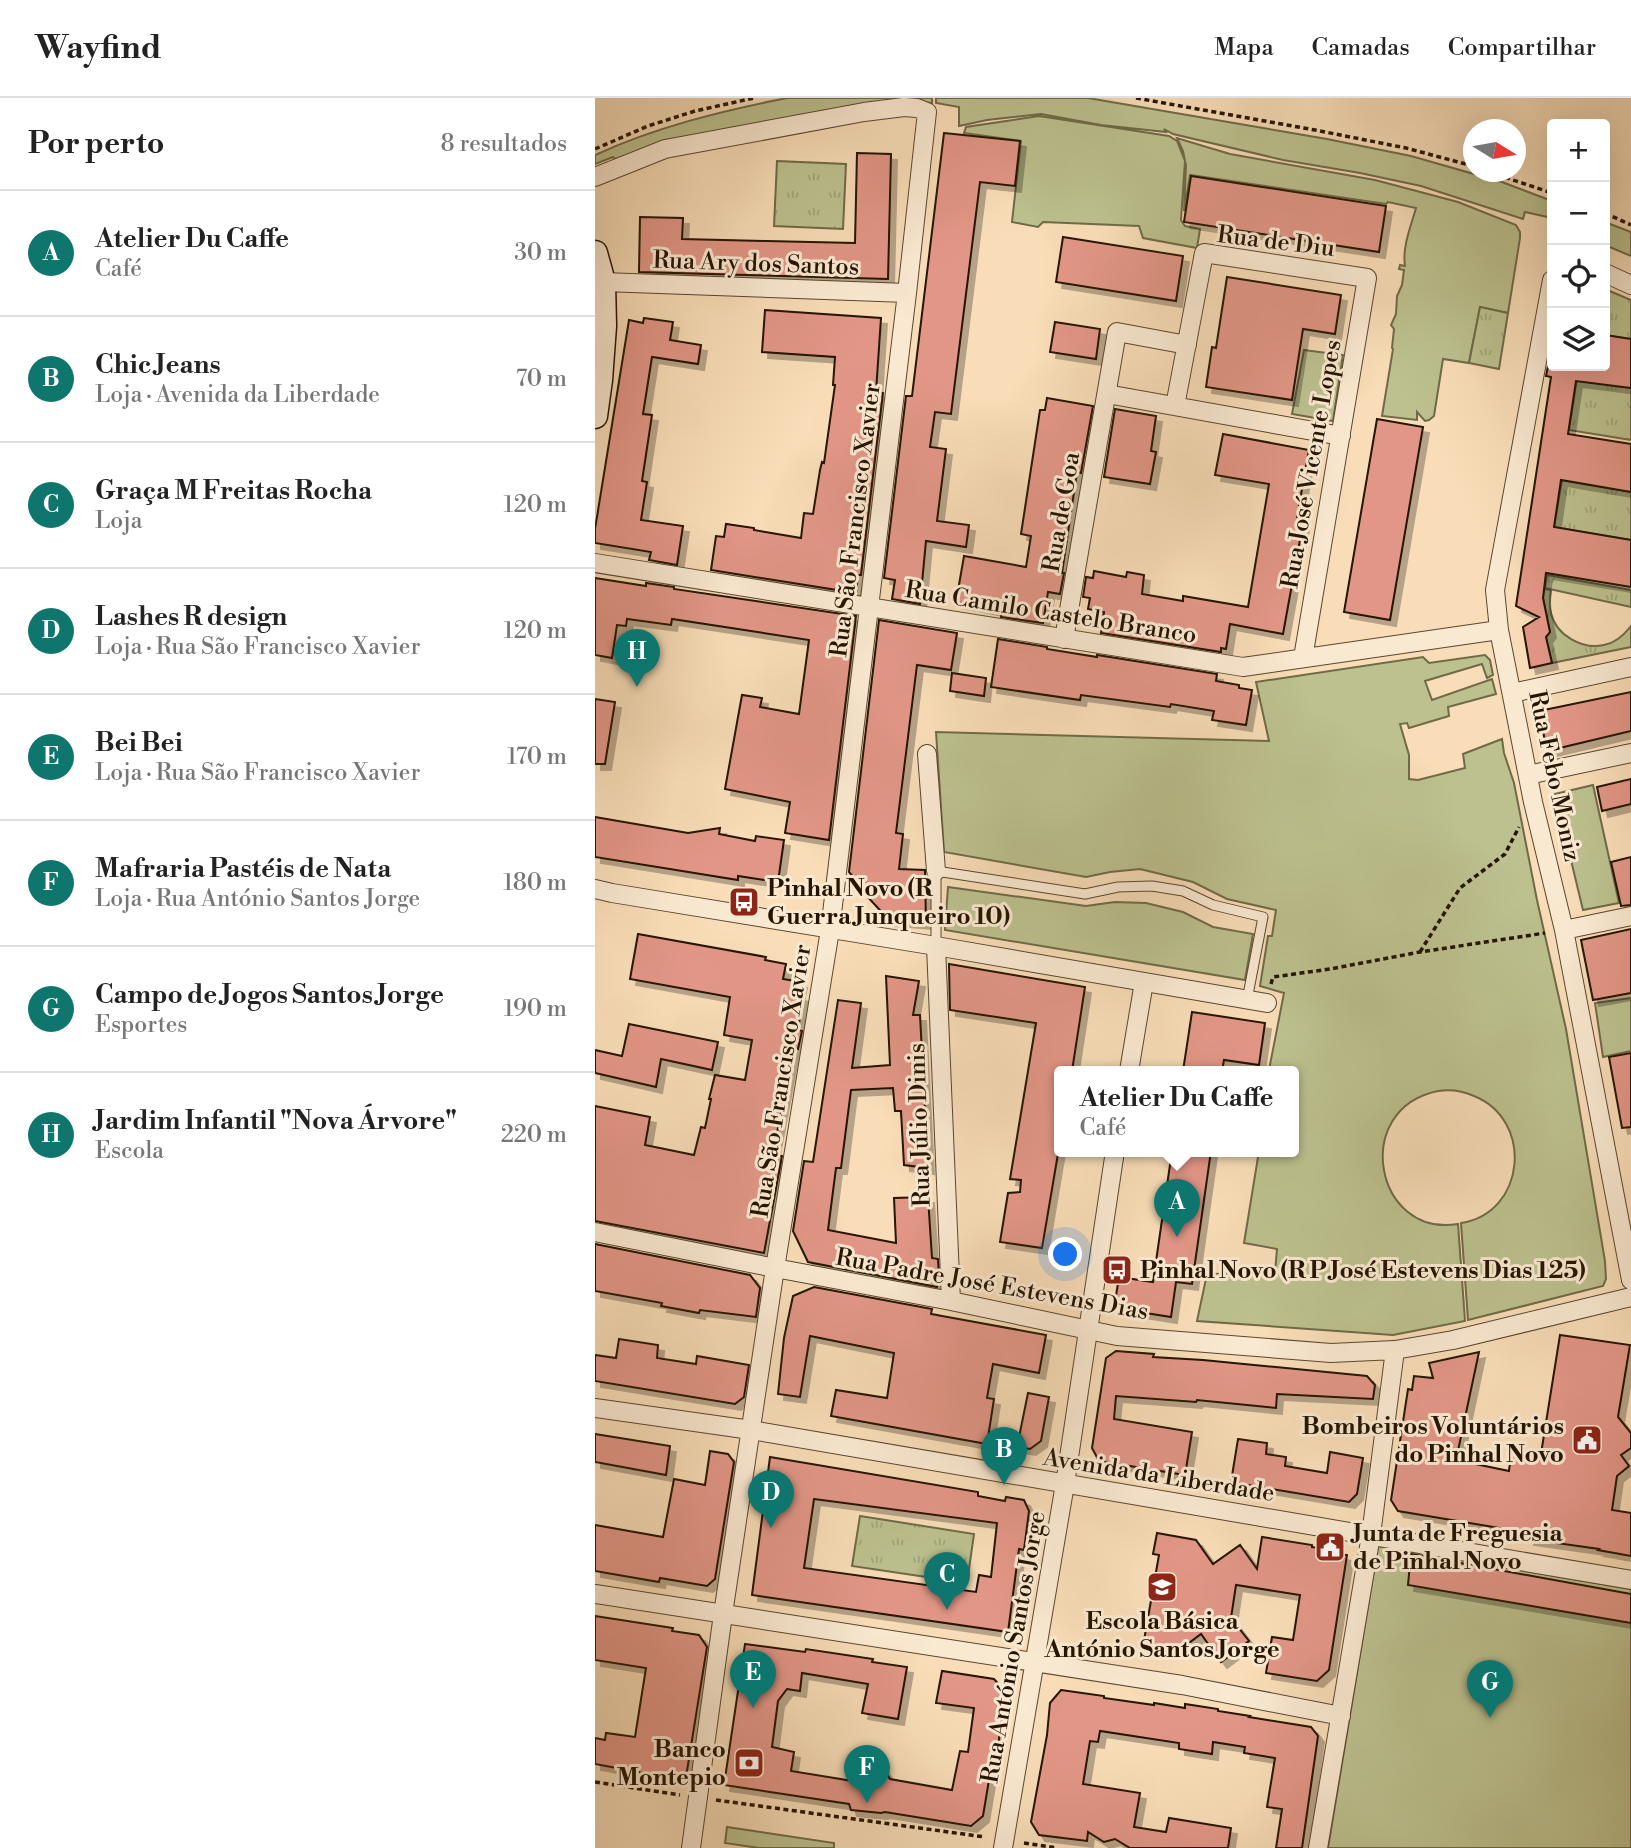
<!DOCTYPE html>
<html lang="pt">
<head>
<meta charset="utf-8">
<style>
	:root { --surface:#fff; --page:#f2f2f2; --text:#222; --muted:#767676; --line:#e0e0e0; --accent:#0f766e }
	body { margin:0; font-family:"Libre Bodoni",serif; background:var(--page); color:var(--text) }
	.controls { position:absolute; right:21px; top:21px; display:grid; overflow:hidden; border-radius:7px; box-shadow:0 7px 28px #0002 }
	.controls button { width:63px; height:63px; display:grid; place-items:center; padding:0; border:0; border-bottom:2px solid var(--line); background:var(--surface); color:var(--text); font:35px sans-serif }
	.compass { position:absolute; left:868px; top:21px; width:63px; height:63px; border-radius:50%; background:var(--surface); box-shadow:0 7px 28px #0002; rotate:101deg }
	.you { position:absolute; left:471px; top:1157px; width:24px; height:24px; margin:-18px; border:5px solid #fff; border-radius:50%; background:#1a73e8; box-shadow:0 0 0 10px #1a73e833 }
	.badge { display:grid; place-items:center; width:46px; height:46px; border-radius:50%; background:var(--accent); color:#fff; font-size:23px; font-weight:700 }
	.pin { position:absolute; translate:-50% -58px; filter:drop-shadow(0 2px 4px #0008) }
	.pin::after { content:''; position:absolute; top:37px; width:24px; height:21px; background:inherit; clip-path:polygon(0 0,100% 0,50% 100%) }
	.popup { position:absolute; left:459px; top:968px; width:245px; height:91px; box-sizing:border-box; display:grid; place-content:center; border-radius:7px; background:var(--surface); filter:drop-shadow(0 2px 5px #0005); font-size:23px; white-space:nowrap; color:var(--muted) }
	.popup b { font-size:26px; color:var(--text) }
	.popup::after { content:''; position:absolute; left:50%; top:100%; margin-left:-14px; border:14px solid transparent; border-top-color:var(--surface) }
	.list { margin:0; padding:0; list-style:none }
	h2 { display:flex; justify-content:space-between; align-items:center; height:91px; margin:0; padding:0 28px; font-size:30px }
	h2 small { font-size:23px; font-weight:400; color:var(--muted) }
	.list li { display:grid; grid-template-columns:46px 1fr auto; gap:21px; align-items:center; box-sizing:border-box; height:126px; padding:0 28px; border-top:2px solid var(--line) }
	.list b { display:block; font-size:26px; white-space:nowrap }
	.list p { margin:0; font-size:23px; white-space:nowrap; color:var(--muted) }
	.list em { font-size:23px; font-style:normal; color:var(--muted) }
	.icon { flex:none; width:38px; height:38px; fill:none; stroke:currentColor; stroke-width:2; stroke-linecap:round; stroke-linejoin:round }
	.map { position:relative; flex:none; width:1036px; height:1750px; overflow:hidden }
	header { display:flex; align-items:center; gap:42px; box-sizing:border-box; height:98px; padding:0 35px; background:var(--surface); border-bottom:2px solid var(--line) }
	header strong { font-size:33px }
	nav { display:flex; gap:38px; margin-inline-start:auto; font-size:24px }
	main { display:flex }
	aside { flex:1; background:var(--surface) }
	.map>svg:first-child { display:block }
</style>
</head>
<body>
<header>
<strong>Wayfind</strong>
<nav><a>Mapa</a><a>Camadas</a><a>Compartilhar</a></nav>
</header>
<main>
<aside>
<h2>Por perto<small>8 resultados</small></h2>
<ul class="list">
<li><span class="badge">A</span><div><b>Atelier Du Caffe</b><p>Café</p></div><em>30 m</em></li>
<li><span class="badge">B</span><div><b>Chic Jeans</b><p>Loja · Avenida da Liberdade</p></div><em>70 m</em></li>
<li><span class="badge">C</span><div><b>Graça M Freitas Rocha</b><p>Loja</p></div><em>120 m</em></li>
<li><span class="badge">D</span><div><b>Lashes R design</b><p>Loja · Rua São Francisco Xavier</p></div><em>120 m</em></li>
<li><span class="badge">E</span><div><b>Bei Bei</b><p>Loja · Rua São Francisco Xavier</p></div><em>170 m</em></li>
<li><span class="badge">F</span><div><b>Mafraria Pastéis de Nata</b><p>Loja · Rua António Santos Jorge</p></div><em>180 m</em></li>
<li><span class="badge">G</span><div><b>Campo de Jogos Santos Jorge</b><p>Esportes</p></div><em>190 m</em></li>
<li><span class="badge">H</span><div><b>Jardim Infantil &quot;Nova Árvore&quot;</b><p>Escola</p></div><em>220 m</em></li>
</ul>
</aside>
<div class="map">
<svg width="1036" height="1750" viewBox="0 0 1036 1750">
	<defs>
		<pattern id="park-tufts" width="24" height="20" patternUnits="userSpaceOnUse" patternTransform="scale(1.75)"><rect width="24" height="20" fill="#bcc18f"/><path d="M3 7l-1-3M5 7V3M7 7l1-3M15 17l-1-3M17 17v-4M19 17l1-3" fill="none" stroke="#a1a57a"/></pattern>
		<filter id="shadow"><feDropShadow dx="6" dy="6" stdDeviation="0" flood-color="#0004"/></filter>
	</defs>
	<rect width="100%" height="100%" fill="#f8ddb8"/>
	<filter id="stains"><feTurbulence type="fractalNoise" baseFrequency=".00286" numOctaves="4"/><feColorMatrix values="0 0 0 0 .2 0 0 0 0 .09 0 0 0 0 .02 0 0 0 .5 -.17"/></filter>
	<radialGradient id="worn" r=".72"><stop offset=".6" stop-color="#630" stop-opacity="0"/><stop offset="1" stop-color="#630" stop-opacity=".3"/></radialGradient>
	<!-- green -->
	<path fill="#bcc18f" stroke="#706a48" stroke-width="2" d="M192 0H337V5L319 4 72 46 20 61 18 59 0 66V57C61 29 126 13 192 0Z
		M341 0H493L732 41 816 58 907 84 957 103V120L930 114 928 121 826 88 765 75 688 62 578 36 569 31 571 34 506 27 446 16 392 22 364 28V9L341 5Z
		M444 18 574 38 582 43 590 63 588 53 582 40 635 56 780 82 863 104 921 127 925 134V140L913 215 885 209 874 265 848 261 839 318 834 322 830 323 822 314V322L787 318 798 251 797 250 799 231 796 227 801 216 802 198 807 187 809 172 804 171 805 167 810 168C807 149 816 128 821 110L793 104 791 106 595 77 589 113 591 67 590 63 586 122 590 128 605 131 602 150 548 140 544 128 448 124 443 129 417 124 426 43 369 35 371 29Z
		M1010 124 1036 134V158L1010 147Z
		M709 252 748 257 738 323 697 316Z
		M890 557 895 562 898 577 892 580 887 566 830 583 837 602 897 581 901 596 853 609 854 618 814 630 812 625 805 626 814 657V681L823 682 870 670 868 656 907 641 909 655 919 685 942 802 971 931 1010 1163 1011 1181 1008 1188 873 1222 866 1125C931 1115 939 1022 879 998 868 993 855 991 843 993 755 1011 780 1140 863 1126L870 1223 798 1237 602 1223 612 1176 680 1175 682 1151 649 1145 664 1053H699V973L674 972 689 895 665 888 673 838H677L681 812 632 801 598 784 545 771 515 774 491 779 349 754 341 634 674 643 661 584 828 559 834 565Z
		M998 687 1024 805 988 812 960 696Z
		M353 789 491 808 520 804 551 805 588 814 618 829 658 836 650 882 350 832Z
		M1036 900V953L1008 959 1000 905Z
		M783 1448 1036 1491V1750H733Z
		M132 1729 239 1745V1750H164L130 1745Z"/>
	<!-- park -->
	<path fill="url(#park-tufts)" stroke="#706a48" stroke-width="2" d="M182 63 251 66 248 131 179 128Z
		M1010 191 1036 202V241L1010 237Z
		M885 209 913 215 904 271 874 265Z
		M982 280 986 283 1036 290V342L974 332Z
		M967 382 1036 394V442L959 429Z
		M952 477 1036 492V509L950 490Z
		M949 491 956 492C955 500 954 507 956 515 961 537 987 552 1009 547 1021 545 1029 537 1036 528V549L957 565 951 539 955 534 948 500Z
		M265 1418 379 1436 372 1485 257 1468Z"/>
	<!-- building -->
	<path fill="#e29687" stroke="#251401" stroke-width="2" fill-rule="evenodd" filter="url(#shadow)" d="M349 35 425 43 420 88 385 84 356 316 340 314 335 349 351 351 342 423 374 427 371 449 331 443 325 506 297 501 300 482 289 480 311 298H317Z
		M262 55 296 56 293 181 44 174 45 119 88 120 87 141 260 145Z
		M596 78 791 108 784 154 589 124Z
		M468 139 588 158 581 203 461 184Z
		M632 179 746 197 740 236 708 231 697 302 611 289 617 249 621 250Z
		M170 212 286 220 281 294 288 295 266 477H263L261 495 116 472 121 438 129 439 131 426 159 430V432L206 440 209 415 218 416 225 372 227 364 229 365 240 287H238L240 259 167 254Z
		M49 220 78 224 75 242 106 247 103 266 57 259 48 316 57 317 47 383 52 384 46 422 88 428 82 467 54 462 56 454 0 445V431L34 222 48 225Z
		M460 224 505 231 501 261 455 254Z
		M1010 237 1036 241V290L981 283 973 336 1036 346V394L966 382 959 429 1036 442V489L951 475 948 500 955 534 951 539 957 565 935 570 928 529 944 519 921 508 956 279 951 278 953 268H1010Z
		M452 300 498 308 486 375 482 374 467 475H469L465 496 453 494 448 525 406 519 407 513 361 504 369 458 431 469 436 438 426 436 445 312H450Z
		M520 311 561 318 556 353 561 354 555 386 509 379Z
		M782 321 828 329 795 522 749 514Z
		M628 336 714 352 702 419 709 420 688 536 635 526 631 551 626 550V554L506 535 509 514 493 511 495 500 488 499 491 479 498 480 499 473 531 479 532 474 549 477 547 496 588 503V498L653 509 674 386 620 377Z
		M0 480 51 488V485L79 489V491L261 518 234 742 190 735 195 704 130 691 147 597 167 600 165 609 204 616 214 542 77 521 76 527 32 521 31 528 22 527 17 560 0 557Z
		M284 522 362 535 356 572 322 567 301 735 308 736 304 771 330 772 331 825 294 822 258 783 260 781 254 774Z
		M403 541 452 549V551L502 559V557L622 576 621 583 644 587V590L657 592 651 627 617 622 619 613 576 606 575 609 486 597 485 602 396 589Z
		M357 575 391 580 389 598 355 593Z
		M1036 594V633L952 653 944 613Z
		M0 601 20 604 10 666H0Z
		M1036 681V706L1007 713 1002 689Z
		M0 719 93 735 125 730 124 736 160 743 161 738 189 742 183 784 143 778V782L0 759Z
		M1036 759V807L1026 808 1016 764Z
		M1036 831V895L998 902 986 842Z
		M43 836 171 859 170 862 191 866 188 881 206 884 203 897 208 898 203 932 207 933 203 951 198 950 178 1056 187 1058 169 1155 0 1123V1008L55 1019 50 1047 99 1057 106 1029 110 1030 116 1001H114L120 977 150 982 157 942 129 937 135 899 35 881Z
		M354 866 490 889 477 973H465V1044L447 1150 405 1144 413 1095 425 1094 426 1082 415 1081 441 925 355 912Z
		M291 878 324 883 318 917H325L333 1070 309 1067 306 1013H300L298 990 256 992 246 1070H241L233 1132 301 1145 299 1100 333 1099 337 1160 343 1161 344 1179 342 1189 213 1164 198 1133 209 1063 218 1064 243 902 266 905 257 970 295 967Z
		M597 914 670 925 664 967 629 962 627 973H588Z
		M34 926 123 944 117 972 66 961 61 989 0 975V952L27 958Z
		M1036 955V1029L1027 1030 1014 959Z
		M577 1053H616L597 1186 581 1184 576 1219 519 1210 524 1179 558 1184Z
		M0 1146 155 1177 165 1190 161 1219 105 1212 104 1215 66 1208 67 1205 0 1193Z
		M219 1189 337 1211 336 1216 451 1237 444 1275 398 1266 392 1300 399 1301 392 1346 236 1318 241 1292 292 1300 299 1255 215 1238 205 1299 183 1296 189 1240 198 1198Z
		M965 1237 1035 1247 1023 1319 1036 1335V1350L1026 1357 1034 1368 1022 1378 1017 1412 1036 1415V1458L1003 1452 1004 1451 933 1441 934 1435 803 1413 796 1402 813 1291 817 1292 819 1278 838 1280 834 1265 884 1254 861 1362 914 1373 916 1357 945 1362Z
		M24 1241 63 1247 62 1260 101 1266 102 1258 154 1267 149 1299 140 1306 0 1283V1257L21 1260Z
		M521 1253 559 1256 558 1259 608 1262 772 1278 780 1287 778 1301 682 1296 681 1310 602 1302 601 1304 521 1298 519 1321 597 1334 590 1377 504 1363 497 1350 511 1260Z
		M433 1295 454 1299 446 1343 435 1351 422 1349Z
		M0 1336 75 1348 71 1377 0 1364Z
		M643 1341 672 1345 671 1356 691 1359 690 1368 732 1375 735 1354 768 1360 762 1396 754 1404 636 1384Z
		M115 1353 133 1356 139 1364 120 1481 112 1488 65 1480 64 1484 0 1473V1427L68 1439 79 1381 110 1387Z
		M175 1359 383 1394V1398L410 1403 411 1399 429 1402 434 1413 429 1452 424 1451 413 1534 157 1497ZM219 1401 402 1425 396 1479 384 1477 381 1494 209 1470Z
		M562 1435 601 1442 618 1466 645 1447 662 1471 667 1439 717 1447V1449L740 1452 739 1455 752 1457 734 1572 722 1583 671 1575 677 1539 698 1542 705 1497 641 1487 636 1520 654 1543 626 1564 606 1536 582 1554 548 1548 564 1457 558 1456Z
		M816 1456 1036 1496V1525L813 1487Z
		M0 1518 78 1530 77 1533 104 1537 112 1549 92 1673 80 1681 0 1666V1640L10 1642 11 1635 40 1639 51 1570 0 1562Z
		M150 1546 210 1554 211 1551 278 1561 277 1564 312 1569 303 1621 267 1615 273 1586 207 1575 205 1593 192 1591 183 1603 177 1649 199 1654 196 1673 258 1683 262 1667H268L270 1665 286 1667 295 1681 357 1692 365 1653 373 1654 379 1610 341 1605 347 1573 399 1581 410 1593 402 1657 398 1658 388 1718 376 1728 290 1714 286 1715 256 1712 254 1706 129 1687Z
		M466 1592 509 1598V1600L559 1607V1605L590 1610V1606L623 1611V1613L655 1618 654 1619 716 1629 723 1638 707 1750H681L687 1711 672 1709 680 1660 649 1655 650 1649 618 1644 617 1656 584 1651V1645L505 1633 503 1644 495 1643 488 1686 545 1695 539 1729 571 1734 574 1720 636 1730 633 1750H535L520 1741 509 1744 493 1734 492 1743 444 1737 436 1724 452 1637 455 1605Z"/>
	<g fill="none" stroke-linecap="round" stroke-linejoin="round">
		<!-- lane casing -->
		<g stroke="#5a462f" stroke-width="11">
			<path id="lane" d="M341 848V773L490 796 523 789 557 788 588 793 618 807 668 819 652 902"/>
		</g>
		<!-- street casing -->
		<g stroke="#5a462f" stroke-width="20">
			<path id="street" d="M0 79 70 51 269 14 309 9 322 10 332 14 312 195 235 832 180 1170 128 1516 96 1750
				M1010 175 1036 187
				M957 182 900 492 904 532 938 704 969 832 1036 1182
				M8 184 312 195
				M512 296 746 338
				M580 308 609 155 772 180 708 560
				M0 465 648 569 904 532
				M469 541 522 234 592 247
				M917 595 1036 569
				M332 656 341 773
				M933 677 1036 655
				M0 791 17 795 341 848 672 905
				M969 832 1036 818
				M341 848 356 1203
				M534 973 549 884
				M0 1134 180 1170 356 1203 522 1238 736 1255 800 1252 858 1242 1036 1199
				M0 1310 156 1332 1036 1482
				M0 1496 587 1587 746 1618
				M408 1750 470 1386 520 1053
				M723 1750 776 1437 800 1252"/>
		</g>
		<!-- secondary casing -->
		<g stroke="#251401" stroke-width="27">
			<path id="secondary" d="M0 155 8 184 9 228 5 282 0 318"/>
		</g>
		<!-- path -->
		<path stroke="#251401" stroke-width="3.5" stroke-dasharray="5 3.5" stroke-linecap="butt" d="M541 0 720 32 811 50 878 68
			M0 51 53 28 100 13 159 0
			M894 74 957 95
			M1010 115 1036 127
			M957 129 955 143 957 147
			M825 854 865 790 910 756 924 729
			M676 886 678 879 735 871 825 854 950 835
			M0 1684 85 1697
			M121 1702 390 1739
			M429 1745 462 1750"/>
		<!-- lane -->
		<use href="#lane" stroke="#fae9d1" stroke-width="9"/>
		<!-- street -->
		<use href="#street" stroke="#fae9d1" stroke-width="18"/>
		<!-- secondary -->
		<use href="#secondary" stroke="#fae9d1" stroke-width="24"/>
	</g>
	<!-- icons -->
	<defs>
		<g id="bus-square" transform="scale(1.575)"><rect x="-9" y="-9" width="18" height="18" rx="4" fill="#8f2418" stroke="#fae9d1"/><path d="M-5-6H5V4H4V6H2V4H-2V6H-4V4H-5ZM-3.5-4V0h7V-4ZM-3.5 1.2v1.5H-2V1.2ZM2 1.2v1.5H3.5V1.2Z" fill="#fff"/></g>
		<g id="civic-square" transform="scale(1.575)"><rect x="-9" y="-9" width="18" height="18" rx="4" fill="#8f2418" stroke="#fae9d1"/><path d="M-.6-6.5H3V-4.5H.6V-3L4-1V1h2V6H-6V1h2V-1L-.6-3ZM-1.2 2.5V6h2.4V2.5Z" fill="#fff"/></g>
		<g id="school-square" transform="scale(1.575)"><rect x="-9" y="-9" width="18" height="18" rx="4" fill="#8f2418" stroke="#fae9d1"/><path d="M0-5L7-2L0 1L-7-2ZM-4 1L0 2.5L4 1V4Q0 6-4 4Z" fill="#fff"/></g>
		<g id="bank-square" transform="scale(1.575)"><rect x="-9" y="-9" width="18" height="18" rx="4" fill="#8f2418" stroke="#fae9d1"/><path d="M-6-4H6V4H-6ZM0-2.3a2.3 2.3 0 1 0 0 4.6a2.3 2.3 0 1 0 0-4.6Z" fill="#fff"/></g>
	</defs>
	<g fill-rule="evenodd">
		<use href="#bus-square" x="149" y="804"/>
		<use href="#bus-square" x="522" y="1172"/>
		<use href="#civic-square" x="992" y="1342"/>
		<use href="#civic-square" x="735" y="1449"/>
		<use href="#school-square" x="567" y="1489"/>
		<use href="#bank-square" x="154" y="1665"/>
	</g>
	<g text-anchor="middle" stroke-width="6" stroke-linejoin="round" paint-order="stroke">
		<!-- street labels -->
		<g font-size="24" fill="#251401" stroke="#fae9d1">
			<text transform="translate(681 143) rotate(7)" y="8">Rua de Diu</text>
			<text transform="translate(161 165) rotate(2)" y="8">Rua Ary dos Santos</text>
			<text transform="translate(716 366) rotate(-80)" y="8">Rua José Vicente Lopes</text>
			<text transform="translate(466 414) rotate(-80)" y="8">Rua de Goa</text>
			<text transform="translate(260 422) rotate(-83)" y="8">Rua São Francisco Xavier</text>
			<text transform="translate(456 514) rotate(9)" y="8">Rua Camilo Castelo Branco</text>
			<text transform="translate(960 678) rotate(78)" y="8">Rua Febo Moniz</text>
			<text transform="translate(186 983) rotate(-81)" y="8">Rua São Francisco Xavier</text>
			<text transform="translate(324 1027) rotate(-92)" y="8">Rua Júlio Dinis</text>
			<text transform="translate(397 1186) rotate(10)" y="8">Rua Padre José Estevens Dias</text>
			<text transform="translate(564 1377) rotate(9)" y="8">Avenida da Liberdade</text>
			<text transform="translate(418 1549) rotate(-80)" y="8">Rua António Santos Jorge</text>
		</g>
		<!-- poi labels -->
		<g font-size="24" font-weight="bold" fill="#251401" stroke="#fae9d1" text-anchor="start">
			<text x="172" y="798">Pinhal Novo (R<tspan x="172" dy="28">Guerra Junqueiro 10)</tspan></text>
			<text x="545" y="1180">Pinhal Novo (R P José Estevens Dias 125)</text>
			<text x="969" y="1336" text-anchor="end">Bombeiros Voluntários<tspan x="969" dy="28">do Pinhal Novo</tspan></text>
			<text x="758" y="1443">Junta de Freguesia<tspan x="758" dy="28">de Pinhal Novo</tspan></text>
			<text x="567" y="1531" text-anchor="middle">Escola Básica<tspan x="567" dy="28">António Santos Jorge</tspan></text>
			<text x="131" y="1659" text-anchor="end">Banco<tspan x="131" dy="28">Montepio</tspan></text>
		</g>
	</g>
	<rect width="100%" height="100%" filter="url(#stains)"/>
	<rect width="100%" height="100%" fill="url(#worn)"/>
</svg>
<div class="controls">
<button>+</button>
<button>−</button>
<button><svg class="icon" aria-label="locate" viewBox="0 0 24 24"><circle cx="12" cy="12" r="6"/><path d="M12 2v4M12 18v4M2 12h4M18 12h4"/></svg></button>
<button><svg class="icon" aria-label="layers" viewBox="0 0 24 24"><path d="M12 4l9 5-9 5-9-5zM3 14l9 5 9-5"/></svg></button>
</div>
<svg class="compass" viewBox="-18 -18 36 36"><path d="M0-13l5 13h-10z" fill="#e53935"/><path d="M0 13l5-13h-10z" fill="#767676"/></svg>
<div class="you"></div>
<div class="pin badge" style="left:582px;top:1139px">A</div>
<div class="popup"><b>Atelier Du Caffe</b>Café</div>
<div class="pin badge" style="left:409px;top:1387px">B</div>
<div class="pin badge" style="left:352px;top:1512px">C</div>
<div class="pin badge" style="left:176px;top:1430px">D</div>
<div class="pin badge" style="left:158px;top:1610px">E</div>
<div class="pin badge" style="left:272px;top:1705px">F</div>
<div class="pin badge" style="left:895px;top:1620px">G</div>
<div class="pin badge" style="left:42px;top:589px">H</div>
</div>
</main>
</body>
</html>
